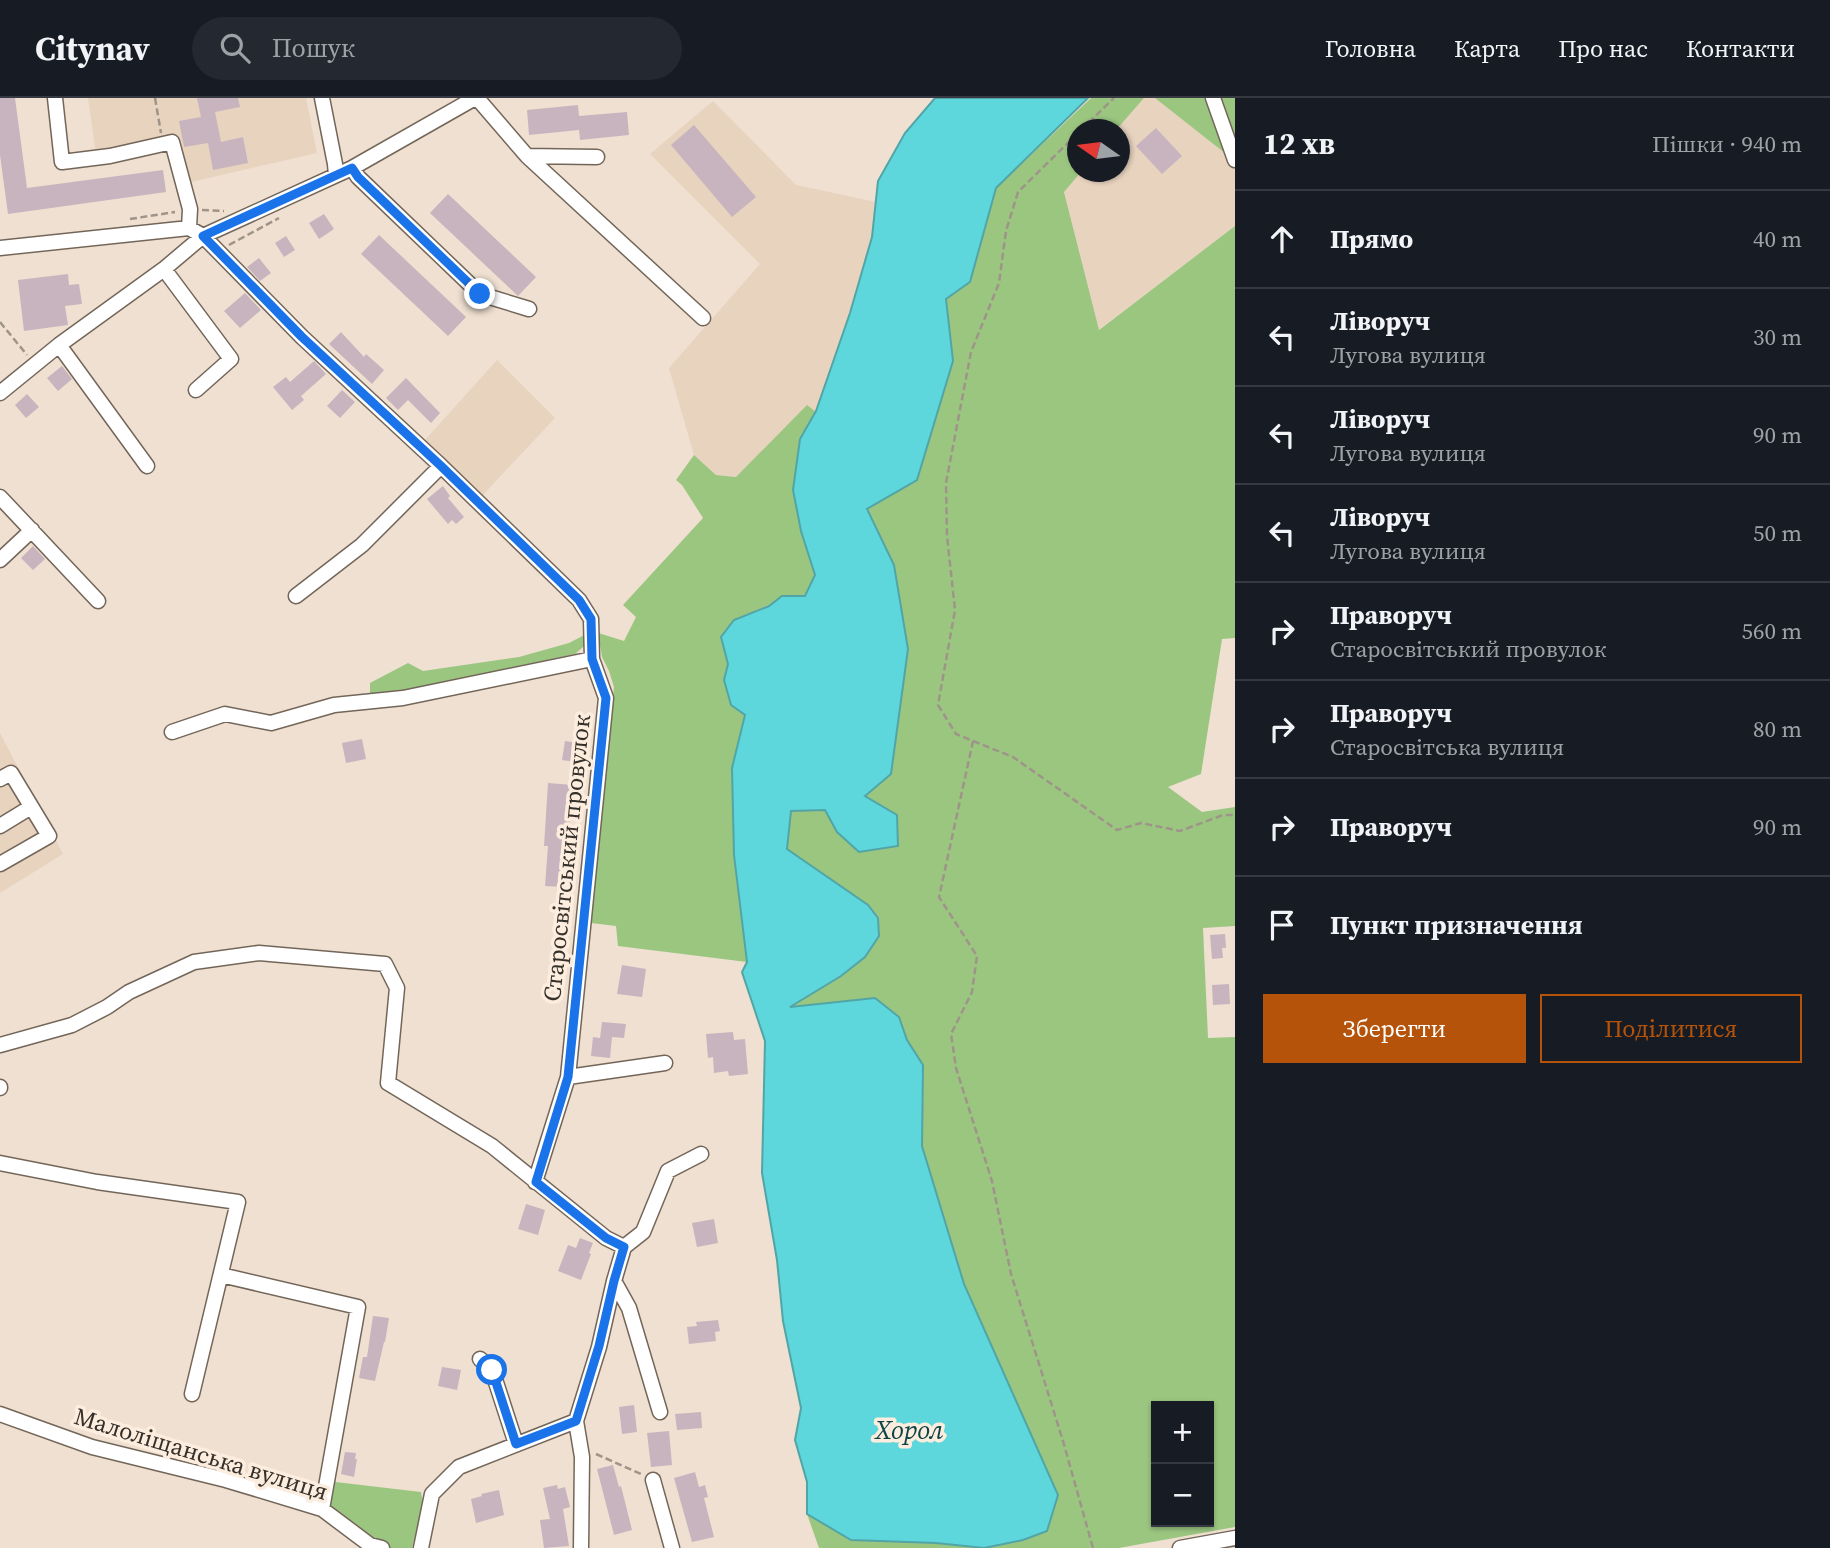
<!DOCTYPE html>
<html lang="uk">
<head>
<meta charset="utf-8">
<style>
	:root { --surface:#171b24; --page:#242831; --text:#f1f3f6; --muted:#9ea1a6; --line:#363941; --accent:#b45309 }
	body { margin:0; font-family:"Source Serif 4",serif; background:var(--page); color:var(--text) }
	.controls { position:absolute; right:21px; bottom:21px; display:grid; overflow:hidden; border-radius:0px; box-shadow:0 2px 5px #0004 }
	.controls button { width:63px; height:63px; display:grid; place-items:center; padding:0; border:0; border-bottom:2px solid var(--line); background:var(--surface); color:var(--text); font:35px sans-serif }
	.compass { position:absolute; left:1067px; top:21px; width:63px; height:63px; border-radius:50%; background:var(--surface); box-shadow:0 2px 5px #0004; rotate:284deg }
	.stop { position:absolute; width:21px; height:21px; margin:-16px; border:5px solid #1a73e8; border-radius:50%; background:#fff }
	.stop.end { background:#1a73e8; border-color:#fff; box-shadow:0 2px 7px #0008 }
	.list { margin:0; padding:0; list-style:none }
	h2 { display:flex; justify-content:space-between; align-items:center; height:91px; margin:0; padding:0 28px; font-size:30px }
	h2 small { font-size:23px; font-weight:400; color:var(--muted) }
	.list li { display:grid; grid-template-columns:46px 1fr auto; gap:21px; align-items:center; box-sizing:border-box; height:98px; padding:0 28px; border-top:2px solid var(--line) }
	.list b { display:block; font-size:26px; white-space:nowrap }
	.list p { margin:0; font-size:23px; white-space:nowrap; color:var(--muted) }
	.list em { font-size:23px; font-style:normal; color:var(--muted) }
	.actions { display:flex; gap:14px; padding:21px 28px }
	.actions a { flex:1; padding:16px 0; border:2px solid var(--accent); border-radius:0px; text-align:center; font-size:24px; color:var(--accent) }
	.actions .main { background:var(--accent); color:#fff }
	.icon { flex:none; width:38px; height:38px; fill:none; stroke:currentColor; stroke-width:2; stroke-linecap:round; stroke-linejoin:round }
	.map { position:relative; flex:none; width:1235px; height:1450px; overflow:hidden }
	header { display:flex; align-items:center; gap:42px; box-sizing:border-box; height:98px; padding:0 35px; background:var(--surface); border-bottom:2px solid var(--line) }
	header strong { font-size:33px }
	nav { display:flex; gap:38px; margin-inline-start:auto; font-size:24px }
	.search { width:490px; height:63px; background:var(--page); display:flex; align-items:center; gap:18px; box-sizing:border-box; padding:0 24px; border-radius:38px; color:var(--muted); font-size:26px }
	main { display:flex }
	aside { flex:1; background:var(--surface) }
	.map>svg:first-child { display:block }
</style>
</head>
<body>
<header>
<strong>Citynav</strong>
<div class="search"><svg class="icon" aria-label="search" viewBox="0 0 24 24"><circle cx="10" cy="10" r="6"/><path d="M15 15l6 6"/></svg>Пошук</div>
<nav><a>Головна</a><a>Карта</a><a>Про нас</a><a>Контакти</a></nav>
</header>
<main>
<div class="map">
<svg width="1235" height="1450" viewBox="0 0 1235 1450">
	<rect width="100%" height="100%" fill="#efe0d1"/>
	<!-- built -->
	<path fill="#e8d3bf" d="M88 0H306L317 55 191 84 174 40 96 56Z
		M1144 0H1156L1235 63V128L1098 232 1064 93 1081 74H1120V32L1117 31Z
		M713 3 796 87 876 104 872 139 850 215 816 314 807 308 737 379 716 377 694 357 669 270 760 166 650 56Z
		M497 262 555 320 482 398 425 342Z
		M0 635 63 756 0 795Z"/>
	<!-- green -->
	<path fill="#9bc680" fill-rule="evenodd" d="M1091 0H1144L1117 31 1078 32V74H1081L1064 94 1099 232 1235 128V540L1222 541 1201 676 1168 689 1202 714 1235 709V828L1203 830 1208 940 1235 939V1429L1119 1450H984L1023 1442 1058 1397 964 1186 922 1048 923 967 907 942 899 919 875 900 789 910 841 878 865 859 879 837 868 807 787 751 791 713 825 712 837 734 865 698 894 467 867 411 953 263 946 201 970 184 996 90ZM1156 1308H1209V1424H1156Z
		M1155 0H1235V63Z
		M807 307 816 314 800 341 793 392 801 433 815 476 805 498H782L773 505 734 522 721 539 728 566 724 582 745 617 732 670 734 757 747 864 618 848 616 828 591 825 614 589 609 573 602 559 599 541H592L575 556 401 593 370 596V585L408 565 423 573 519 559 569 545 592 533 624 543 636 519 623 507 703 420 682 387 676 382 694 357 716 377 736 379Z
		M327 1383 421 1394 423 1406 412 1450H382L322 1411Z
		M807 1416 851 1442 936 1445 977 1450H819Z"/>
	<!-- water -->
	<path fill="#5dd7db" stroke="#51a5a6" stroke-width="2" d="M935 0H1088L996 90 970 184 946 201 953 263 917 382 867 411 894 467 908 551 891 676 865 698 897 717 898 748 859 754 837 734 825 712 791 713 787 751 868 807 878 820 879 838 865 859 841 878 790 909 875 900 899 919 907 942 923 967 922 1048 964 1186 1058 1397 1047 1433 1023 1442 984 1450 936 1445 851 1442 807 1416V1384L795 1342 801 1310 783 1223 777 1162 762 1075 765 943 742 874 747 864 734 757 732 670 745 617 731 607 724 582 728 566 721 539 734 522 769 508 782 498H805L815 477 801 433 793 392 800 341 816 313 850 215 872 139 878 83 905 35Z"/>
	<!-- building -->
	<path fill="#c7b4bf" d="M0 0H15L27 90 163 72 166 94 8 116 0 57Z
		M197 0H238L240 9 215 14 221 44 243 39 248 65 213 72 208 45 184 49 179 23 201 19Z
		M578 7 579 18 627 14 629 37 580 42 579 32 529 37 527 12Z
		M694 27 756 99 732 119 671 47Z
		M1156 30 1182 58 1162 76 1136 48Z
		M448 96 536 179 518 198 430 115Z
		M324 116 334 131 319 141 309 125Z
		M379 137 466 219 448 238 361 156Z
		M286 138 295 152 284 159 275 145Z
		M259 160 271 175 260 183 247 169Z
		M68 176 69 187 79 186 82 206 65 208 68 227 24 233 18 182Z
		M245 195 261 212 240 230 224 213Z
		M341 234 364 259 366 256 384 272 372 286 329 246Z
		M314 263 326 276 301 298 304 302 292 312 273 289 286 279 290 284Z
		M62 268 72 281 58 293 47 280Z
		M406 280 440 315 431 325 408 302 398 312 386 300Z
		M342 292 355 304 340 320 327 308Z
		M27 296 39 309 26 320 15 307Z
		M443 388 450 398 448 400 464 419 456 426 452 422 448 426 427 401Z
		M33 448 45 461 33 472 21 460Z
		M362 641 366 661 346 665 342 645Z
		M565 643 578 645 576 664 562 662Z
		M548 685 573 687 564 789 545 788 548 748H544Z
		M1225 836 1226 850H1222L1223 860 1212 861 1210 837Z
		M622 867 646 871 642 899 617 896Z
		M1229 886 1230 906 1213 907 1212 887Z
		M602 924 626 926 624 940 612 939 610 960 591 958 593 939 600 940Z
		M733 934 734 942 745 941 748 976 729 978 728 973 714 975 713 959 708 960 706 936Z
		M526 1106 545 1112 538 1137 518 1131Z
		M714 1121 718 1145 697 1149 692 1125Z
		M580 1140 593 1145 589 1155 591 1156 581 1182 558 1173 568 1147 576 1150Z
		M373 1218 389 1220 385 1244H384L375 1283 359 1280 363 1259H367Z
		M718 1222 720 1233 715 1234 716 1243 689 1246 687 1229 697 1228 696 1224Z
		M442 1269 461 1272 457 1292 438 1288Z
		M634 1307 637 1334 622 1336 619 1309Z
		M701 1314 702 1330 677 1332 675 1316Z
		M669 1333 672 1367 651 1369 647 1335Z
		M345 1354 356 1355 355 1361H357L354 1379 341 1376Z
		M613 1367 619 1389 621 1388 632 1432 614 1437 597 1371Z
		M695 1374 699 1389 705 1387 708 1399 704 1400 714 1439 692 1444 674 1380Z
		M557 1387 558 1391 565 1389 570 1409 563 1411 569 1448 544 1450 540 1422 550 1421 543 1390Z
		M499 1392 504 1417 476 1425 471 1401 482 1398 481 1396Z"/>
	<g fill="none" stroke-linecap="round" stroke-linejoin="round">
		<!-- minor casing -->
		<g stroke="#736659" stroke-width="17">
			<path id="minor" d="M55 0 62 64 110 58 172 44 190 111 189 130
				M322 0 335 66 336 77
				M477 0 527 58 703 220
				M1213 0 1235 62
				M527 58 597 59
				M352 70 358 79 480 196 529 211
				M0 150 189 130 203 138 302 239 441 368 579 502 591 521 592 561 606 600 568 979 535 1084
				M164 171 231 261 196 292
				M59 247 147 368
				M0 295 59 247 164 171 203 138 352 70 475 0
				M0 399 98 503
				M0 462 32 432
				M296 498 362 447 441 368
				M172 634 225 616 271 625 334 607 403 600 592 561
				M0 681 11 675 49 738 0 766
				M0 728 31 709
				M0 947 72 927 107 909 129 894 194 864 259 855 385 866 397 890 388 985 492 1048 606 1140 624 1149
				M568 979 665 965
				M0 989V990
				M0 1065 97 1084 238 1104 192 1296
				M624 1149 643 1134 668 1073 701 1056
				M221 1177 358 1209 322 1411
				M614 1183 629 1210 660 1314
				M480 1261 492 1272 516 1346
				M0 1316 92 1349 226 1382 322 1411 370 1447 382 1450
				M653 1382 672 1450
				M421 1450 432 1396 459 1369 576 1323
				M581 1450 582 1359 576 1323 599 1249 614 1183 624 1149
				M1180 1450 1235 1440"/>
		</g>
		<!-- path -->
		<path stroke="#9f9489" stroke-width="2.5" stroke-dasharray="7 3.5" stroke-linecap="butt" d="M155 0 161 35
			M1081 32 1114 0
			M1078 35 1018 94 1006 133 999 185 971 254 946 385 947 438 955 512 938 607 956 636 973 643 939 799 977 858 972 894 951 936 956 970 992 1083 1011 1176 1063 1343 1093 1450
			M202 112 224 113
			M130 121 175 114
			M229 147 279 120
			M0 224 27 257
			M973 643 1013 659 1117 732 1141 725 1180 733 1223 717H1235
			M596 1356 641 1376"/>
		<!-- minor -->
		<use href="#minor" stroke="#fff" stroke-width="14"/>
	</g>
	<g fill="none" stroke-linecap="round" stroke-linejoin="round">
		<!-- route -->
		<path stroke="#1a73e8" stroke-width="9" d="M480 196 358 79 352 70 203 138 302 239 441 368 579 502 591 521 592 561 606 600 568 979 536 1084 606 1140 624 1149 614 1183 599 1248 576 1323 516 1346 492 1272"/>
	</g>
	<g text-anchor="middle" stroke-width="7" stroke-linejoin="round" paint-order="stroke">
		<!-- street labels -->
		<g font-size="24" fill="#35302a" stroke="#fcedde">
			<text transform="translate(567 760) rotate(-84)" y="8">Старосвітський провулок</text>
			<text transform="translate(201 1356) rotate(17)" y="8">Малоліщанська вулиця</text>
		</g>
		<!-- water labels -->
		<g font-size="26" font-style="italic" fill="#0c4446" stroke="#fcedde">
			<text x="909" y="1341">Хорол</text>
		</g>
	</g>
</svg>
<div class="controls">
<button>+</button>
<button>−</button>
</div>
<svg class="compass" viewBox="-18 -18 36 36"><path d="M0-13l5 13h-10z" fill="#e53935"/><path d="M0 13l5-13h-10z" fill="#9ea1a6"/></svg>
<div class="stop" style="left:492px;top:1272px"></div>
<div class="stop end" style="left:480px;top:196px"></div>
</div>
<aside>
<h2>12 хв<small>Пішки · 940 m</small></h2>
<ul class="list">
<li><svg class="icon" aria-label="ahead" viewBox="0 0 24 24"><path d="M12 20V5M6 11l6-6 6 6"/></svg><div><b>Прямо</b></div><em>40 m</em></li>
<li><svg class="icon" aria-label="left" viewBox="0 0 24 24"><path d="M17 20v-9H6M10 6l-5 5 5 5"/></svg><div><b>Ліворуч</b><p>Лугова вулиця</p></div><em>30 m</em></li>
<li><svg class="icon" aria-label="left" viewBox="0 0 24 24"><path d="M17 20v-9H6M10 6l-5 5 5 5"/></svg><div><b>Ліворуч</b><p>Лугова вулиця</p></div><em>90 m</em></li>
<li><svg class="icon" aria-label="left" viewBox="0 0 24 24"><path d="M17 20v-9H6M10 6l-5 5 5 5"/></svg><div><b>Ліворуч</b><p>Лугова вулиця</p></div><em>50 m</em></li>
<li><svg class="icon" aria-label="right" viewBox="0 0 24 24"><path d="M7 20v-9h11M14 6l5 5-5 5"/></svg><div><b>Праворуч</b><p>Старосвітський провулок</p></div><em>560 m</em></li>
<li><svg class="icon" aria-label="right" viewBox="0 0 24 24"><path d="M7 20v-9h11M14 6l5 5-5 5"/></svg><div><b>Праворуч</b><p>Старосвітська вулиця</p></div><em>80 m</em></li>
<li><svg class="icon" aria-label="right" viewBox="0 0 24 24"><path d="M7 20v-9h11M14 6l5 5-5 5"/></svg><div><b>Праворуч</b></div><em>90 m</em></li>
<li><svg class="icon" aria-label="arrive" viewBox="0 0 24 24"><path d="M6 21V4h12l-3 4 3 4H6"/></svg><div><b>Пункт призначення</b></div></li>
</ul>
<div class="actions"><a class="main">Зберегти</a><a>Поділитися</a></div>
</aside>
</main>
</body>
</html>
